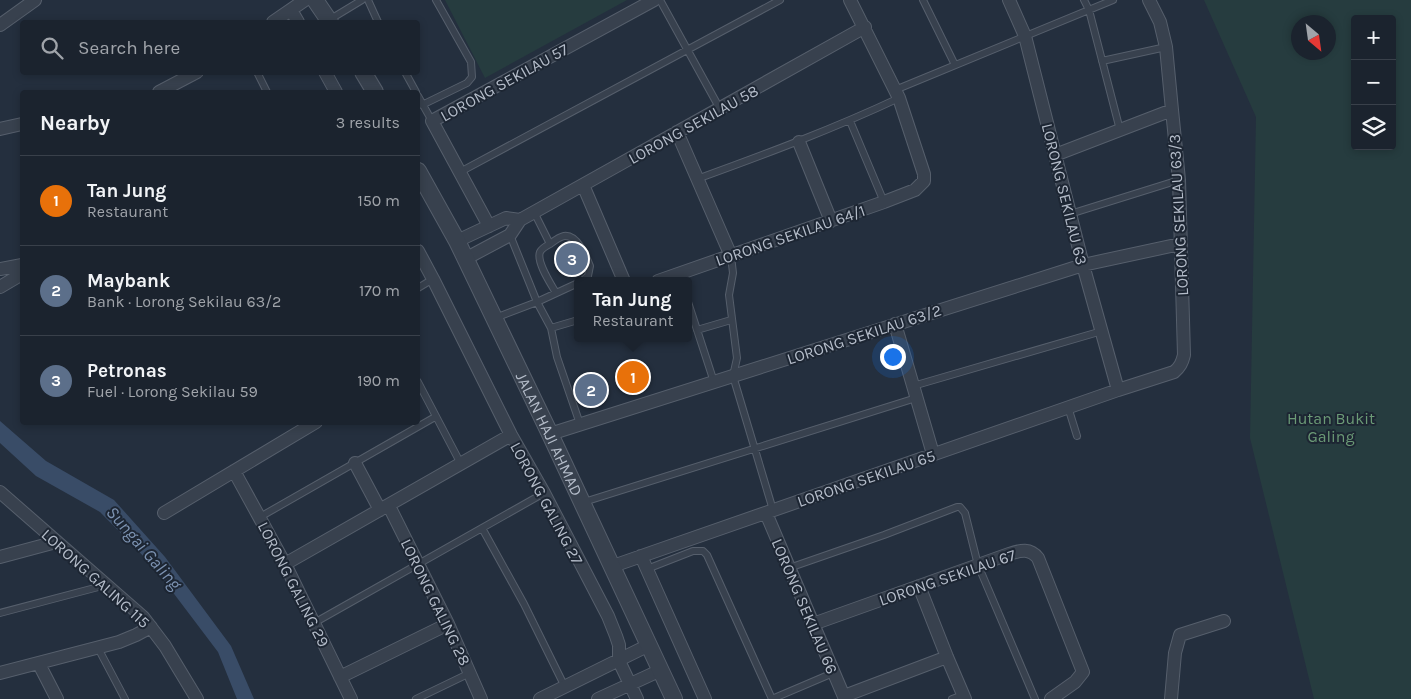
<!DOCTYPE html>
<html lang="en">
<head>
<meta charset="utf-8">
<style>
	:root { --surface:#1b232e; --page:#242b36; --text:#f1f3f6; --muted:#a0a4aa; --line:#39404a; --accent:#ea580c }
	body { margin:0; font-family:Karla,sans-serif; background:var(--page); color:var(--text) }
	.controls { position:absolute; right:15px; top:15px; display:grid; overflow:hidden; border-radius:5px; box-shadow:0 2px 8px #0003 }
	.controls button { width:45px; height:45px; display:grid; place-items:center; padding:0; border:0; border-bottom:1px solid var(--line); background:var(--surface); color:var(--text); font:25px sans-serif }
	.compass { position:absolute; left:1291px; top:15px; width:45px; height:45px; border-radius:50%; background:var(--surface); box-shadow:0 2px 8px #0003; rotate:151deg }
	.you { position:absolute; left:892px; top:356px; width:18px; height:18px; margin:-12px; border:4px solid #fff; border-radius:50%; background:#1a73e8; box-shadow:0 0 0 8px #1a73e833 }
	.badge { display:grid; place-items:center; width:32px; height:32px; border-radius:50%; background:var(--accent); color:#fff; font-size:16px; font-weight:700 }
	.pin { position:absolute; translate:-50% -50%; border:2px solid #fff; box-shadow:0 1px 5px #0006 }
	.popup { position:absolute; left:574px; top:277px; width:118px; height:65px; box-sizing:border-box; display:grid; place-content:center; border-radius:5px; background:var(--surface); filter:drop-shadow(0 1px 4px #0005); font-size:16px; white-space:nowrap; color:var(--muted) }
	.popup b { font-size:19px; color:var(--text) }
	.popup::after { content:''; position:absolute; left:50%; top:100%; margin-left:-10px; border:10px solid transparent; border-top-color:var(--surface) }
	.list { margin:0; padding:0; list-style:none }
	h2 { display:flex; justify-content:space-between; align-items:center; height:65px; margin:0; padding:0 20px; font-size:21px }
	h2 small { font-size:16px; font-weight:400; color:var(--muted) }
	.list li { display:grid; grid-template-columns:32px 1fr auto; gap:15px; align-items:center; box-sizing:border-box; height:90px; padding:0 20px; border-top:1px solid var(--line) }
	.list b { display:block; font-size:19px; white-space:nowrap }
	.list p { margin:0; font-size:16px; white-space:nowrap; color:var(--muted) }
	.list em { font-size:16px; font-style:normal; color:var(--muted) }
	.icon { flex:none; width:28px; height:28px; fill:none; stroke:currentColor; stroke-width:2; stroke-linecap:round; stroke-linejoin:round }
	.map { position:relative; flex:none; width:1411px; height:699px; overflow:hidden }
	.search { position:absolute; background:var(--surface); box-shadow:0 2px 8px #0003; left:20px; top:20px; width:400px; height:55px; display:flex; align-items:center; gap:12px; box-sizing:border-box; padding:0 18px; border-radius:5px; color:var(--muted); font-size:19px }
	.panel { position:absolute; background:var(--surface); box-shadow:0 2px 8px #0003; left:20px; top:90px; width:400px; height:335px; border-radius:5px }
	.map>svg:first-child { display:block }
</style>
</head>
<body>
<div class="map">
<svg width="1411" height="699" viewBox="0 0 1411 699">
	<rect width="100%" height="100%" fill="#242f3e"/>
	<!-- green -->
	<path fill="#263c3f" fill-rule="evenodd" d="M445 0H627L485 78Z
		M1204 0H1411V699H1314L1250 438 1256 117ZM1355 19H1392V146H1355ZM1298 22H1328V52H1298Z"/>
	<!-- water -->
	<path fill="#394c67" d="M0 421 46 461 114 500 165 557 231 646 254 699H237L218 652 153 566 100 512 36 476 0 443Z"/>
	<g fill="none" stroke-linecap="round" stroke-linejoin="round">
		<!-- service casing -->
		<g stroke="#565f6c" stroke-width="8">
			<path id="service" d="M368 0 378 22
				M660 0 720 109
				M923 0 955 65
				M1084 0 1089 10 1120 130
				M329 20 362 0
				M1102 61 1166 47
				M257 72 267 92
				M405 72 416 92
				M895 90 1113 0
				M418 96 432 121
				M422 105 467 83 472 77 471 62 436 0
				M850 121 884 202
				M460 172 780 0
				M697 179C766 154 833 129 899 98
				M534 212 550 244C554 241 559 237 564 236 577 234 586 256 590 266L588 276 582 281
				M1070 214 1179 180
				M550 244C546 246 542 248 540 252 536 262 551 284 556 293
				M731 256 733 273 729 295 737 358 733 376 773 510
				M418 288 433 279
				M688 302 714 382
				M495 318 537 302 510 235
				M578 320 551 328 557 357 580 424
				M551 328 537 302 578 283
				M697 330 731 320
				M418 382 461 464
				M913 386 1102 331
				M1068 407 1077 436
				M584 502 916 398
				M260 517 435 417
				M482 528 524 604 565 687
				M789 568 884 535 957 507H960L965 513 978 565 1035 699
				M647 569 693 551H703L707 555 772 699
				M0 613 106 585
				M314 623 544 493
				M98 648 125 699
				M416 699 470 673
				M772 699 833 673
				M952 699 963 695"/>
		</g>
		<!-- minor casing -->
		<g stroke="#565f6c" stroke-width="14">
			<path id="minor" d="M1009 0 1025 36 1083 265 1118 390
				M291 10 298 22
				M273 22 305 0
				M0 25 35 0
				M325 72 336 92
				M159 92 197 72
				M0 129 22 124
				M677 132 731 256
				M799 142 831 221
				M1055 155 1172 110
				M583 185 624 281
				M489 226 432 121 654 0
				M457 241 506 218 520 220
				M418 251 433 279 511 435 544 493 608 616 616 636 619 645V661L637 699
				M465 259 510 235 520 220 865 27
				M0 269 22 265
				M658 281 884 202 915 190 924 181V174L899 98 850 0
				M0 287 22 274
				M895 324 933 454
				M550 434 1083 265 1180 244
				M355 463 380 510
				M234 471 285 564 351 699
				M0 492 143 617 165 646 197 699
				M389 506 448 624 481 699
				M164 513 316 422
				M766 513 845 699
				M641 556 705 699
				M0 557 56 542
				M285 564 511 435
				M613 566 1118 390 1174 372C1180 367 1182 363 1184 355L1179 180 1172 110 1166 47 1160 22 1149 0
				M919 586 947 657 965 699
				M813 624 1009 554C1021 550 1030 548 1038 558L1083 672 1075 682 1051 699
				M39 664 57 699
				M0 673 119 642 136 635 151 627
				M340 677 448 624
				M844 696 947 657
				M540 699 649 645
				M598 699 661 670
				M1171 699 1175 653 1180 635 1224 621"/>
		</g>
		<!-- tertiary casing -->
		<g stroke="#565f6c" stroke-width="18">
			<g id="tertiary">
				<path d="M315 0 330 22"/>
				<path d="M363 72 375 92"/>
				<path id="s1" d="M418 171 457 241 550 434 674 699"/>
			</g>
		</g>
		<!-- service -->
		<use href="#service" stroke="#38414e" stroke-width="6"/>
		<!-- minor -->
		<use href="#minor" stroke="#38414e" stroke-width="12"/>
		<!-- tertiary -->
		<use href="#tertiary" stroke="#38414e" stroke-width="16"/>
	</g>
	<g text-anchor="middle" stroke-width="4" stroke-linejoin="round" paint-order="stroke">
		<!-- street labels -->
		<g font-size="16" fill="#b4bcc9" stroke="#1d2633">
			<text transform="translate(504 82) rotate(-29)" y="6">LORONG SEKILAU 57</text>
			<text transform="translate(693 124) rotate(-29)" y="6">LORONG SEKILAU 58</text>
			<text transform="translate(1065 194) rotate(76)" y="6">LORONG SEKILAU 63</text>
			<text transform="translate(1178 215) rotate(-93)" y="6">LORONG SEKILAU 63/3</text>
			<text transform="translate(790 235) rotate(-19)" y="6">LORONG SEKILAU 64/1</text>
			<text transform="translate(864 334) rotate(-18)" y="6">LORONG SEKILAU 63/2</text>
			<text dy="6" stroke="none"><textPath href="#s1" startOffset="294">JALAN HAJI AHMAD</textPath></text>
			<text transform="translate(866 478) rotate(-19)" y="6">LORONG SEKILAU 65</text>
			<text transform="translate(547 503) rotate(62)" y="6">LORONG GALING 27</text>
			<text transform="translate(947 577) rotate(-19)" y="6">LORONG SEKILAU 67</text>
			<text transform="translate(96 578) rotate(42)" y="6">LORONG GALING 115</text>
			<text transform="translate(294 584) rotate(63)" y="6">LORONG GALING 29</text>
			<text transform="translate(436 602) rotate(64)" y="6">LORONG GALING 28</text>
			<text transform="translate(805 606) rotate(67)" y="6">LORONG SEKILAU 66</text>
		</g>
		<!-- park labels -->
		<g font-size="16" fill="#6b9a76" stroke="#1d2633">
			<text x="1331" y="424">Hutan Bukit<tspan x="1331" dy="18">Galing</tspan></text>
		</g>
		<!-- water labels -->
		<g font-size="18" font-style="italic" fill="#7c92b1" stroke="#1d2633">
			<text transform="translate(144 548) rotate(49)" y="6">Sungai Galing</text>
		</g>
	</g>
</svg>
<div class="controls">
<button>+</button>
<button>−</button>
<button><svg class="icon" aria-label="layers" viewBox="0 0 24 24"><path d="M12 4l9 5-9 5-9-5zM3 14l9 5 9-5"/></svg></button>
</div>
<svg class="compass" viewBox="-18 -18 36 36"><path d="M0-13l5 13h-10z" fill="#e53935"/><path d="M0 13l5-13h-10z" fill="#a0a4aa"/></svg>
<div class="you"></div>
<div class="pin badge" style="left:633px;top:377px;background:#e8710a">1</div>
<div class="popup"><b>Tan Jung</b>Restaurant</div>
<div class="pin badge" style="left:591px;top:390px;background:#5c6f8a">2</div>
<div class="pin badge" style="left:572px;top:259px;background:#5c6f8a">3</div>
<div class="search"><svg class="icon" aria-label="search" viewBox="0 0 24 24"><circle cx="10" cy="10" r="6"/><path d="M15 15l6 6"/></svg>Search here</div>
<section class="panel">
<h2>Nearby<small>3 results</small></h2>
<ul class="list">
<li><span class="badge" style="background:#e8710a">1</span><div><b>Tan Jung</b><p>Restaurant</p></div><em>150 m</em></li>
<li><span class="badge" style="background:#5c6f8a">2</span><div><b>Maybank</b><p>Bank · Lorong Sekilau 63/2</p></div><em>170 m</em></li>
<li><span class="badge" style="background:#5c6f8a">3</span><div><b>Petronas</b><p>Fuel · Lorong Sekilau 59</p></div><em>190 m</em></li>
</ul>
</section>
</div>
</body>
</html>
